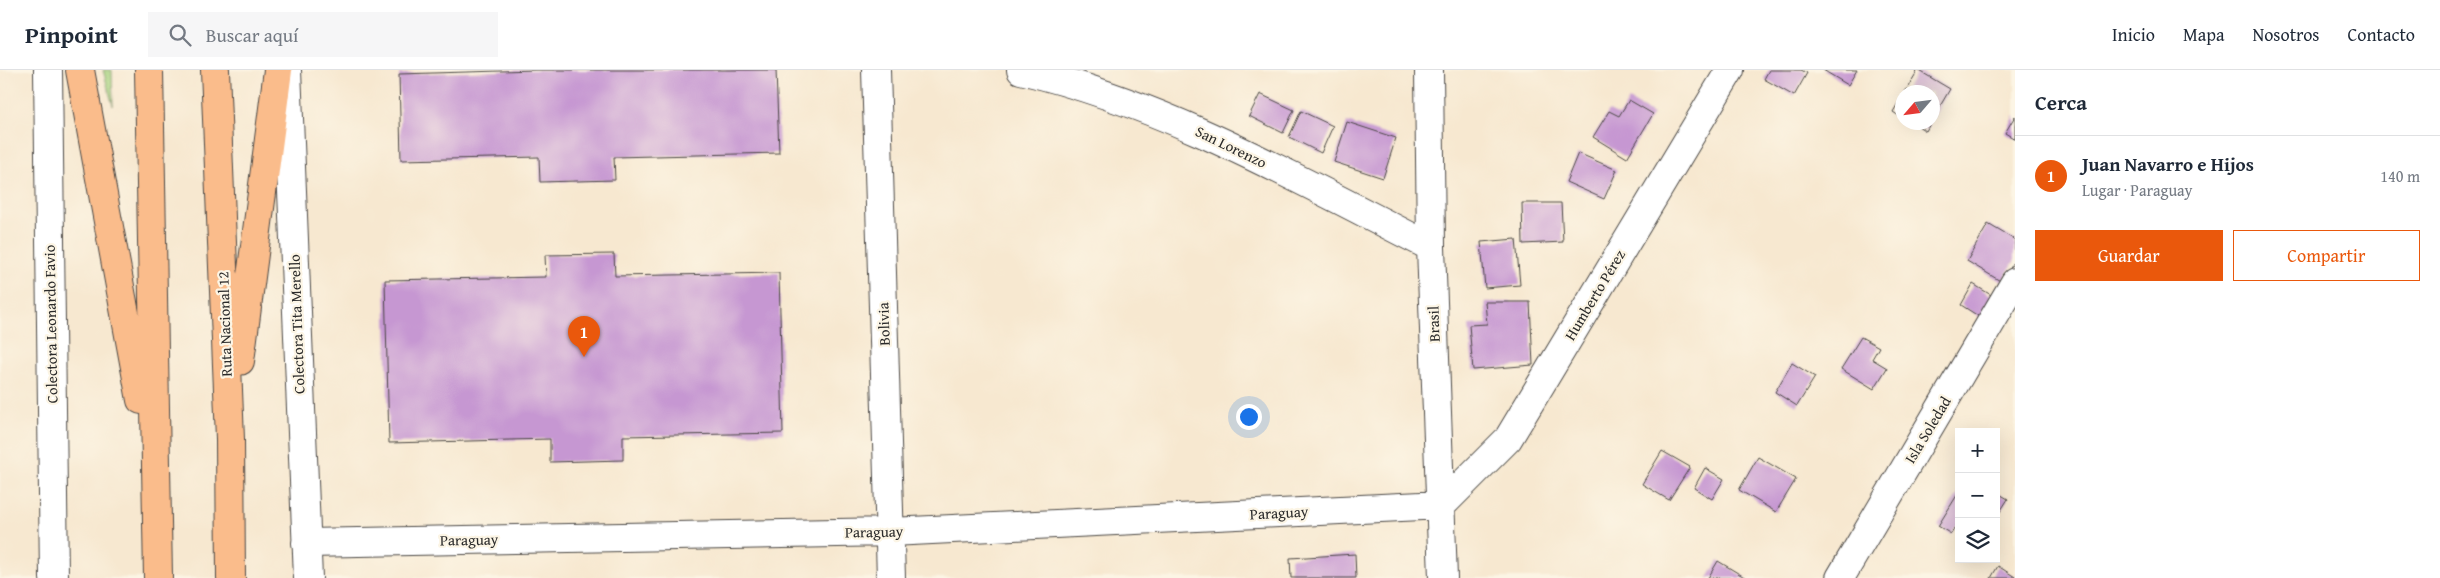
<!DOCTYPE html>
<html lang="es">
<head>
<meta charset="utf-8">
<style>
	:root { --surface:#fff; --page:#f6f6f7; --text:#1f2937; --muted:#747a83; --line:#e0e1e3; --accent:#ea580c }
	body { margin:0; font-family:"Gentium Book Plus",serif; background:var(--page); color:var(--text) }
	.controls { position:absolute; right:15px; bottom:15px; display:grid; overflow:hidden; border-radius:0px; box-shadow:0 5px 20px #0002 }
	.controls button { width:45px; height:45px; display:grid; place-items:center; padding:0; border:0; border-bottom:1px solid var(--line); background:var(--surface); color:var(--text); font:25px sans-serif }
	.compass { position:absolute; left:1895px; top:15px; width:45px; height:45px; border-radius:50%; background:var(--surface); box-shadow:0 5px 20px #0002; rotate:242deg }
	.you { position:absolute; left:1248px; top:346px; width:18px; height:18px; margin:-12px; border:4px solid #fff; border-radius:50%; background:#1a73e8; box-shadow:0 0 0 8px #1a73e833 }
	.badge { display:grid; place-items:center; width:32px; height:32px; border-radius:50%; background:var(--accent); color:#fff; font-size:16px; font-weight:700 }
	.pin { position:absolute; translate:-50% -41px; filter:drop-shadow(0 1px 2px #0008) }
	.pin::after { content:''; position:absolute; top:26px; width:18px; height:15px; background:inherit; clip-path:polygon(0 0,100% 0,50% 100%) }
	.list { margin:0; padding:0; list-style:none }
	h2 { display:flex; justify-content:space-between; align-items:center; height:65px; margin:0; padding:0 20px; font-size:21px }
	h2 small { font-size:16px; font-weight:400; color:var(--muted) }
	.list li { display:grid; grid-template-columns:32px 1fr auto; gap:15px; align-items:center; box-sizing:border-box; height:80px; padding:0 20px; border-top:1px solid var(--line) }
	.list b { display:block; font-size:19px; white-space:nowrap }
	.list p { margin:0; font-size:16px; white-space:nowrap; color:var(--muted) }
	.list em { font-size:16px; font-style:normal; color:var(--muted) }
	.actions { display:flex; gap:10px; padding:15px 20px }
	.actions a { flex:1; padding:11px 0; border:1px solid var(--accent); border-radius:0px; text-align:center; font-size:18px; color:var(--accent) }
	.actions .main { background:var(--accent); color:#fff }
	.icon { flex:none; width:28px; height:28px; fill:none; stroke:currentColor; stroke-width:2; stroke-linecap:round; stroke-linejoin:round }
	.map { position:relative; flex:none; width:2015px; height:508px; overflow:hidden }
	header { display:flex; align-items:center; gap:30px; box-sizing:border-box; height:70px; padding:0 25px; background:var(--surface); border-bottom:1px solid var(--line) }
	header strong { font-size:24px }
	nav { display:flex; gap:28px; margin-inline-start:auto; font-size:18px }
	.search { width:350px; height:45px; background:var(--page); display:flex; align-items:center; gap:12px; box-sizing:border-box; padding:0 18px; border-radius:0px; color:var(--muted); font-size:19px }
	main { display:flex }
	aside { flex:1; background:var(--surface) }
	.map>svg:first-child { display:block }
</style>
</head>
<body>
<header>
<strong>Pinpoint</strong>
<div class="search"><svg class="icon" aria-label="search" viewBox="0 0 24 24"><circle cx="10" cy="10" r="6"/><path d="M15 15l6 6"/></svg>Buscar aquí</div>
<nav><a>Inicio</a><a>Mapa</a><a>Nosotros</a><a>Contacto</a></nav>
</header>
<main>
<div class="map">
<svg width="2015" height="508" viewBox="0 0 2015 508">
	<rect width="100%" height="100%" fill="#fcf5e5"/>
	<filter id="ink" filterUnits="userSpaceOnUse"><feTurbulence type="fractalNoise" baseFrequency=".02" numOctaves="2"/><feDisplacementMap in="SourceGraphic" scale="10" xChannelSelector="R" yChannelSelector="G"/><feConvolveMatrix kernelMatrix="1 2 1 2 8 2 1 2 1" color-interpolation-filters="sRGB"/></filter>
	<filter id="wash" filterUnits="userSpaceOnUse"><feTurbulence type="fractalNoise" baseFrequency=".0096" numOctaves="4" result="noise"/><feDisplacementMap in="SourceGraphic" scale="20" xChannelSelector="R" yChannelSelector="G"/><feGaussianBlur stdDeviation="1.12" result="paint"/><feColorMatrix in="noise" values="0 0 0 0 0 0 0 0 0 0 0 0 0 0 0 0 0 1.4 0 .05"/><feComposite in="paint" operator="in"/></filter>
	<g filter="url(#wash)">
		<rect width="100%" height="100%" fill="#f7e8d0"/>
		<!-- green -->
		<path fill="#a5d17d" stroke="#687e54" d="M103 0H112L113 36Z"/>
		<g id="blocks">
			<!-- building -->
			<path fill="#c697d2" d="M535 0H776L779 83 614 87 615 110 540 112 539 87 401 90 399 4Z
				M1769 0H1801L1807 3 1794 26 1764 9Z
				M1823 0H1857L1848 15Z
				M1918 0 1950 19 1932 50V22H1905Z
				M1260 24 1294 40 1283 63 1249 46Z
				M1902 26V48L1893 42Z
				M1629 30 1653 44 1627 88 1593 67 1609 41 1619 46Z
				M1301 41 1333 56 1321 83 1289 67Z
				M2015 46V69L2005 63Z
				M1347 52 1396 68 1383 108 1334 92Z
				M1911 52H1931L1926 61Z
				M1578 83 1617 100 1604 129 1566 112Z
				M1522 133H1561L1563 172 1523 174Z
				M1988 154 2015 170V190L2002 212 1967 191Z
				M1516 169 1520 215 1485 218 1481 172Z
				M614 184 615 206 779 203 783 363 623 366V390L550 392V369L389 373 385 210 546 207 545 185Z
				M1973 214 1996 228 1983 249 1961 235Z
				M1485 232H1530L1533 295 1473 300 1469 255 1487 254Z
				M1861 267 1879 277 1872 289 1887 298 1874 319 1841 299Z
				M1792 293 1815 307 1797 336 1775 322Z
				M1662 381 1690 397 1669 430 1642 414Z
				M1758 387 1796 409 1776 442 1739 420Z
				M1705 398 1724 409 1712 429 1694 418Z
				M1959 422V451L1951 464 1938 456Z
				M1996 422 2008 429 1996 448Z
				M1355 484 1356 508H1291L1290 488Z
				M1718 491 1746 508H1708Z
				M1998 496 2015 507V508H1991Z"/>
		</g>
	</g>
	<g filter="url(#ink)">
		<use href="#blocks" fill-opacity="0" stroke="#4a4744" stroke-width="1"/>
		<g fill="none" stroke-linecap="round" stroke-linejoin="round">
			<!-- minor casing -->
			<g stroke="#4a4744" stroke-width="30">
				<path id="minor" d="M48 0 54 508
					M287 0 308 508
					M876 0 891 508
					M1021 0C1166 34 1299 110 1431 177
					M1429 0 1431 177 1443 508
					M306 473 891 462 1442 435 1508 369 1730 0
					M1840 508 2015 212"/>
			</g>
			<!-- trunk casing -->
			<g stroke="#4a4744" stroke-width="30">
				<path id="trunk" d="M80 0 141 330
					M149 0 158 508
					M215 0 230 369 231 508
					M240 291 278 0"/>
			</g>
			<!-- minor -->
			<use href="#minor" stroke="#fff" stroke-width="28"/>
			<!-- trunk -->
			<use href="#trunk" stroke="#fabc8b" stroke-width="28"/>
		</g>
	</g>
	<g text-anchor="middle" stroke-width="4.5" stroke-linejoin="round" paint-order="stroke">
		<!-- street labels -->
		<g font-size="15" fill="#2b2b2b" stroke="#fcf5e5">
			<text transform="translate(1231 77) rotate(26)" y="5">San Lorenzo</text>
			<text transform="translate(1595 225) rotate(-59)" y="5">Humberto Pérez</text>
			<text transform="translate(51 254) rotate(-91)" y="5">Colectora Leonardo Favio</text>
			<text transform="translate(225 254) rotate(-92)" y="5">Ruta Nacional 12</text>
			<text transform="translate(297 254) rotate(-92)" y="5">Colectora Tita Merello</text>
			<text transform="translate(884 254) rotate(-92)" y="5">Bolivia</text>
			<text transform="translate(1434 254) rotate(-92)" y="5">Brasil</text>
			<text transform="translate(1928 360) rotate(-59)" y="5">Isla Soledad</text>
			<text transform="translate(1279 443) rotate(-3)" y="5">Paraguay</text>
			<text transform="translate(874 462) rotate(-1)" y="5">Paraguay</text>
			<text transform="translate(469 470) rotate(-1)" y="5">Paraguay</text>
		</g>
	</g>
</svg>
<div class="controls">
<button>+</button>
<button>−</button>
<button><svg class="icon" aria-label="layers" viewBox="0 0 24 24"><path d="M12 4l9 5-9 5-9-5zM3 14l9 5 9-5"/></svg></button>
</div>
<svg class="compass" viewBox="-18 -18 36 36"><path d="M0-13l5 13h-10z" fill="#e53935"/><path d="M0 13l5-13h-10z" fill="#747a83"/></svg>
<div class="you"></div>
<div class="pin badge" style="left:584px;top:287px">1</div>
</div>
<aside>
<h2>Cerca<small></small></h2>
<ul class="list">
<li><span class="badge">1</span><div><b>Juan Navarro e Hijos</b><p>Lugar · Paraguay</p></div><em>140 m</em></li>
</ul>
<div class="actions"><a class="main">Guardar</a><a>Compartir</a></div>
</aside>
</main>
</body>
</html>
